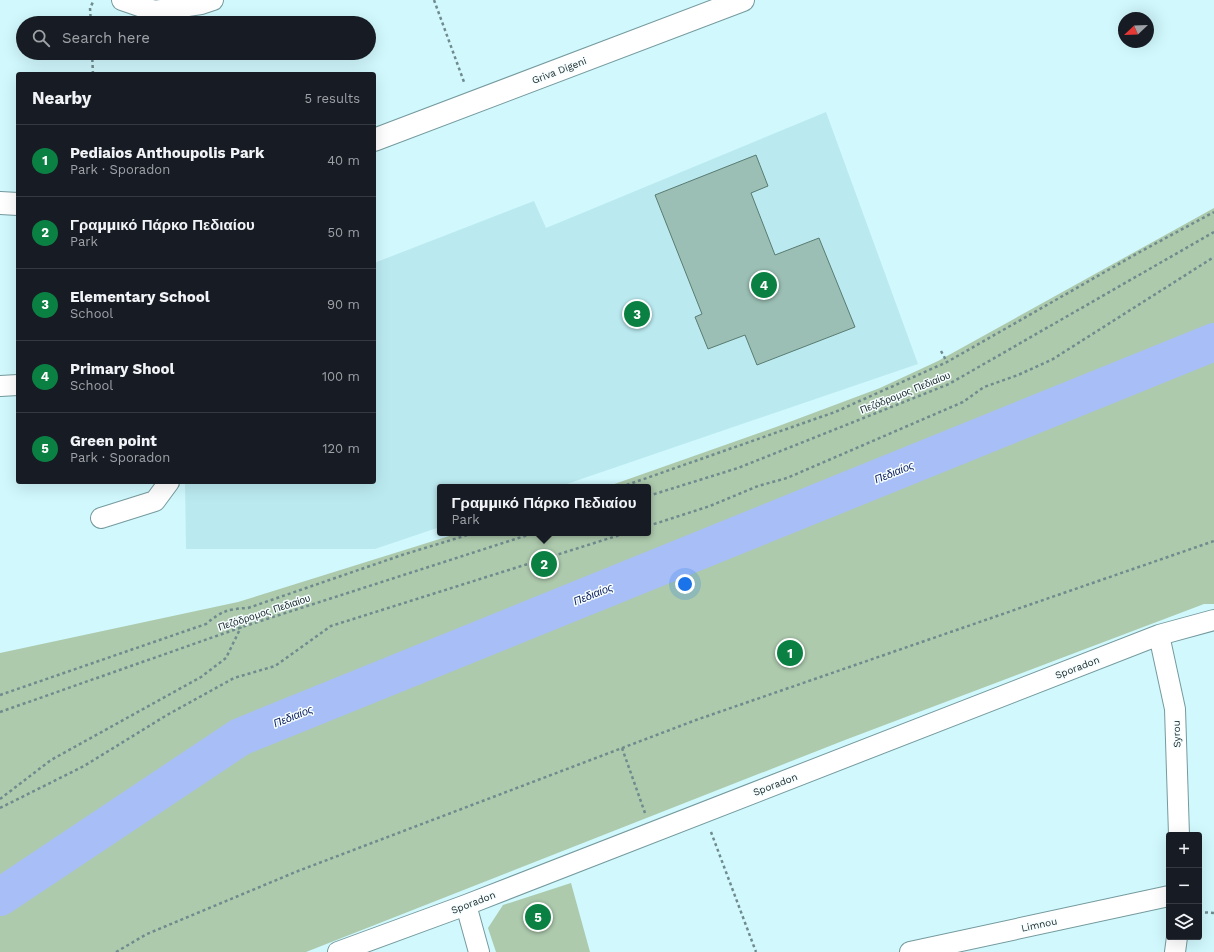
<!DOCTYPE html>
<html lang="en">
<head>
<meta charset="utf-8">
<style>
	:root { --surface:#171b24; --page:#242831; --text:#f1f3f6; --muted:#9ea1a6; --line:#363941; --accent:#0b8043 }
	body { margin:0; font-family:"Work Sans",sans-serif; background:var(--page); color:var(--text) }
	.controls { position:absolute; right:12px; bottom:12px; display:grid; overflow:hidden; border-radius:4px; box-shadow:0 4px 16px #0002 }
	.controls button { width:36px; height:36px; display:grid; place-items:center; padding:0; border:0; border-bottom:1px solid var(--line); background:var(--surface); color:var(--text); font:20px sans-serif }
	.compass { position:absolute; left:1118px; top:12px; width:36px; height:36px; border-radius:50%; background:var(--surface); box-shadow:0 4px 16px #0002; rotate:247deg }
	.you { position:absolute; left:685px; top:584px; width:14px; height:14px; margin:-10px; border:3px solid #fff; border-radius:50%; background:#1a73e8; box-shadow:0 0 0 6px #1a73e833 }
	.badge { display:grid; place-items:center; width:26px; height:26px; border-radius:50%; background:var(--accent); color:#fff; font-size:13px; font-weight:700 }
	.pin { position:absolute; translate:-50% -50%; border:2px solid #fff; box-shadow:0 1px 4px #0006 }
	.popup { position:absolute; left:437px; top:484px; width:214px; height:52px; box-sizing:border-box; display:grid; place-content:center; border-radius:4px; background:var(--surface); filter:drop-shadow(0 1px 3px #0005); font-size:13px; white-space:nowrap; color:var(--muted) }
	.popup b { font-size:15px; color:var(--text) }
	.popup::after { content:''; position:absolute; left:50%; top:100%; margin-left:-8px; border:8px solid transparent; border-top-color:var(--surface) }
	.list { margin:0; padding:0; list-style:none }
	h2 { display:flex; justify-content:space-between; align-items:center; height:52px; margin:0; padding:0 16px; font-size:17px }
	h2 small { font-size:13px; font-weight:400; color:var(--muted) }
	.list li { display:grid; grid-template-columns:26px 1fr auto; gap:12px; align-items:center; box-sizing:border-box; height:72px; padding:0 16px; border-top:1px solid var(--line) }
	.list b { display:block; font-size:15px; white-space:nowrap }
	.list p { margin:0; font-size:13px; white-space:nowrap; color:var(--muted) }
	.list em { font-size:13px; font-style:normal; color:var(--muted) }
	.icon { flex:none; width:22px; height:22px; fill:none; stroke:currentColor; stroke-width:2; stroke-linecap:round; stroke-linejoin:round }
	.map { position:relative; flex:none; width:1214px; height:952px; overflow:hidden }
	.search { position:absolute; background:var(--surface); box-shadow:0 4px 16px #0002; left:16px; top:16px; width:360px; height:44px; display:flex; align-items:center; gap:10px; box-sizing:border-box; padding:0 14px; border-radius:22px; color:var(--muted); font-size:15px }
	.panel { position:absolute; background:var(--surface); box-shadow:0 4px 16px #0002; left:16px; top:72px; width:360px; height:412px; border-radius:4px }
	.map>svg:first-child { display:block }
</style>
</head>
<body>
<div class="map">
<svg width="1214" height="952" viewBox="0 0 1214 952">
	<rect width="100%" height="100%" fill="#d0f8fd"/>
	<!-- built -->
	<path fill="#baeaf0" d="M826 112 918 364 558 487H440V527L375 549H186L185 482H374V263L534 201 546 228Z"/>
	<!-- green -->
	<path fill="#adcaad" d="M1214 208V604H1204L845 740 306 952H0V653L238 602 459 533H648V487H606L776 427 880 388 938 361Z
		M571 883 590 952H496L488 928 503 905Z"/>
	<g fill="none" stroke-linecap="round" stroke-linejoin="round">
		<!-- river -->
		<path stroke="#a7bef6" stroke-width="38" d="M0 897 240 737 1214 342"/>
	</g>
	<!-- building -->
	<path fill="#9bbfb4" stroke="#597b71" d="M756 155 768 186 751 193 775 255 819 238 855 327 757 365 745 335 708 349 695 317 702 314 655 195Z"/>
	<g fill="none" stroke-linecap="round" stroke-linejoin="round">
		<!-- street casing -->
		<g stroke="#759a9e" stroke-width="22">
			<path id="street" d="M122 0 154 11 201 4 213 0
				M0 386 18 385
				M101 518 155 501 169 482
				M1159 635 1175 709 1179 835
				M466 905 479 952
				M338 952 466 905 1159 635 1214 620
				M910 952 1169 896
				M1175 952 1177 937"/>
		</g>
		<!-- secondary casing -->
		<g stroke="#759a9e" stroke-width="24">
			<path id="secondary" d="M374 140 743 0
				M0 203 18 204"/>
		</g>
		<!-- path -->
		<path stroke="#708b8e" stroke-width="2.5" stroke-dasharray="3 3" stroke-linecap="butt" d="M434 0 464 82
			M91 23 90 8 94 0
			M92 53 93 74
			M941 351 947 362
			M621 487 835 412 947 362 1138 253 1214 212
			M648 496 738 468 949 384 1214 232
			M648 526 710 506 758 486 787 478 963 402 984 387 1018 375 1053 359 1214 257
			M0 695 206 624C222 611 227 609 248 608L402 555 474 533
			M0 712 242 627 534 533
			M622 748 645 813
			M0 799 51 760 201 677 226 658 241 627
			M0 808 84 766 167 715 234 678 275 666 331 626 626 533
			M711 832 756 952
			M1199 912 1214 913
			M116 952 147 934 298 871 696 720 1214 541"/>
		<!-- street -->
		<use href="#street" stroke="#fff" stroke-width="20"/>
		<!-- secondary -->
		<use href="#secondary" stroke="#fff" stroke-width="22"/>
	</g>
	<g text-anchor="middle" stroke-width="3" stroke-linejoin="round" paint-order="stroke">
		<!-- street labels -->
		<g font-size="10" fill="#19282a" stroke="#f6feff">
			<text transform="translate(559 70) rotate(-21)" y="4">Griva Digeni</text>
			<text transform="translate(905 392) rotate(-22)" y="4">Πεζόδρομος Πεδιαίου</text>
			<text transform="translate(264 612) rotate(-18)" y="4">Πεζόδρομος Πεδιαίου</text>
			<text transform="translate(1077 667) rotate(-21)" y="4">Sporadon</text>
			<text transform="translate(1176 734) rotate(-92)" y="4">Syrou</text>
			<text transform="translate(775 784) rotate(-21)" y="4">Sporadon</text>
			<text transform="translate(473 902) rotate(-21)" y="4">Sporadon</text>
			<text transform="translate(1039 924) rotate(-12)" y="4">Limnou</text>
		</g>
		<!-- water labels -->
		<g font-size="11" font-style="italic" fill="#132564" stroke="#f6feff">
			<text transform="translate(894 472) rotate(-22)" y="4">Πεδιαίος</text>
			<text transform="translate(593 594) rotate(-22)" y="4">Πεδιαίος</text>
			<text transform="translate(293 716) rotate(-22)" y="4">Πεδιαίος</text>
		</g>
	</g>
</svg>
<div class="controls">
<button>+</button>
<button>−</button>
<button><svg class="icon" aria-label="layers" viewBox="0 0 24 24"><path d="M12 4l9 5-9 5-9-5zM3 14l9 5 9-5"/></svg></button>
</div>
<svg class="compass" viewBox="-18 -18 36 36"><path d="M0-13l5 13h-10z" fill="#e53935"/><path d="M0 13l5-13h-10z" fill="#9ea1a6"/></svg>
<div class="you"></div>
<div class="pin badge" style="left:790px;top:653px">1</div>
<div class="pin badge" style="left:544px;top:564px">2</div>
<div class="popup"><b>Γραμμικό Πάρκο Πεδιαίου</b>Park</div>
<div class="pin badge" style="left:637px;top:314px">3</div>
<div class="pin badge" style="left:764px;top:285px">4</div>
<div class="pin badge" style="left:538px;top:917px">5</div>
<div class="search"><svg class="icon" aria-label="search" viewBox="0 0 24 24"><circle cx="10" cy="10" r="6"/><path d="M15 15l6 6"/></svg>Search here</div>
<section class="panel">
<h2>Nearby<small>5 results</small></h2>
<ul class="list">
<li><span class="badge">1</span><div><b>Pediaios Anthoupolis Park</b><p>Park · Sporadon</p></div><em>40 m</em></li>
<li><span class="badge">2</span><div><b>Γραμμικό Πάρκο Πεδιαίου</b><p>Park</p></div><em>50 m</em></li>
<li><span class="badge">3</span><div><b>Elementary School</b><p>School</p></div><em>90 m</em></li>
<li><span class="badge">4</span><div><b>Primary Shool</b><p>School</p></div><em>100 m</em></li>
<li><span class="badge">5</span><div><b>Green point</b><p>Park · Sporadon</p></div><em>120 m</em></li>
</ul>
</section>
</div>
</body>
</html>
